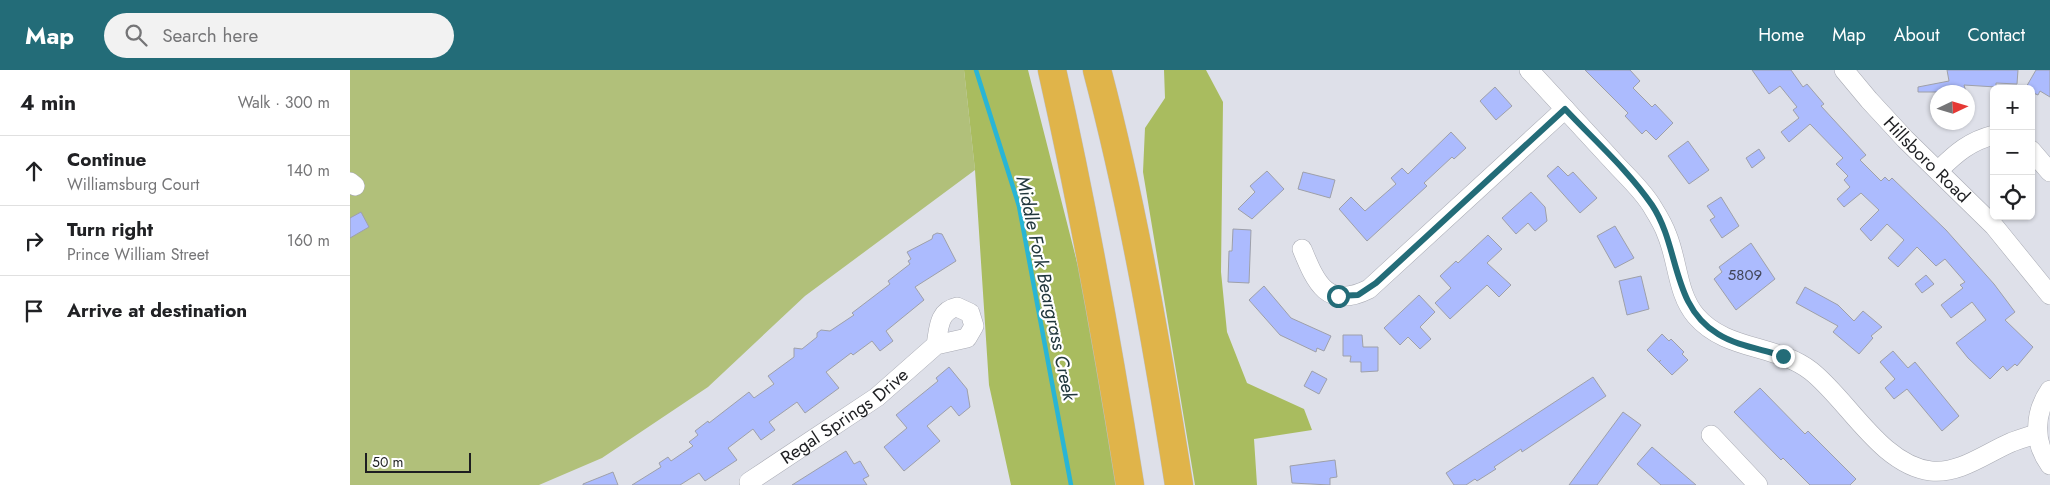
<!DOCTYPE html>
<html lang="en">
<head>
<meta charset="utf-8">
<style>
	:root { --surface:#fff; --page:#f2f2f2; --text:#202124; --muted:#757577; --line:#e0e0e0; --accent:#236c78 }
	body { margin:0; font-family:Jost,sans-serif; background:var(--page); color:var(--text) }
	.controls { position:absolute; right:15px; top:15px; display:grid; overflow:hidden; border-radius:8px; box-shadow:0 1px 4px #0004 }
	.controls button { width:45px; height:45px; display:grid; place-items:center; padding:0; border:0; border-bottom:1px solid var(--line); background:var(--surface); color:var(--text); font:25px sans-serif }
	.compass { position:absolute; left:1580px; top:15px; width:45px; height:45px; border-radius:50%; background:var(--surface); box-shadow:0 1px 4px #0004; rotate:86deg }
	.scale { position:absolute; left:15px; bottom:12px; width:106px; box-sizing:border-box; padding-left:5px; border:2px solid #1d1e21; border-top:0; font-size:14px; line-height:18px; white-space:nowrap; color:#1d1e21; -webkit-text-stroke:4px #fff; paint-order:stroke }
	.stop { position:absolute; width:15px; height:15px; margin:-11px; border:4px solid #236c78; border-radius:50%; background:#fff }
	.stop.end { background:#236c78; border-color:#fff; box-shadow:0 1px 5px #0008 }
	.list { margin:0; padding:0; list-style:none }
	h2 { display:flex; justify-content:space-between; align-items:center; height:65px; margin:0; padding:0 20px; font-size:21px }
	h2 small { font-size:16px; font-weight:400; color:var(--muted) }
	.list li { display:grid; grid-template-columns:32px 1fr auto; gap:15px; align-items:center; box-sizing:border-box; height:70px; padding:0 20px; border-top:1px solid var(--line) }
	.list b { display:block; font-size:19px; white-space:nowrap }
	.list p { margin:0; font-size:16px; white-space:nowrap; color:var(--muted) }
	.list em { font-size:16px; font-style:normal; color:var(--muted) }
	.icon { flex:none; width:28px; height:28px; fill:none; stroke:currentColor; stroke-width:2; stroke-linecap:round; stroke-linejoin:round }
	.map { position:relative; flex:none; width:1700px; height:415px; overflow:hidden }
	header { display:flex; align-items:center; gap:30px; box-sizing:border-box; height:70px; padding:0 25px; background:var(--accent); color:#fff }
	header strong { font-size:24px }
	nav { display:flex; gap:28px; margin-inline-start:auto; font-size:18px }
	.search { width:350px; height:45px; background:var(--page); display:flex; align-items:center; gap:12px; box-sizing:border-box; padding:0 18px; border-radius:28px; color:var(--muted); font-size:19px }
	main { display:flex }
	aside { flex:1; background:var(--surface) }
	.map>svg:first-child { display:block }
</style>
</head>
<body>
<header>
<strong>Map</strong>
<div class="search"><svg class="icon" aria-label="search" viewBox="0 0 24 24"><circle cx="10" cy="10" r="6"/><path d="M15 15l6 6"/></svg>Search here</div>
<nav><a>Home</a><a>Map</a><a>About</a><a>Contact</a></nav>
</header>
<main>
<aside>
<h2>4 min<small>Walk · 300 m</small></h2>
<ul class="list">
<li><svg class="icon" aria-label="ahead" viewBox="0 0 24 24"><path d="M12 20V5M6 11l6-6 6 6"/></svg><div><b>Continue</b><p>Williamsburg Court</p></div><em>140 m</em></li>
<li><svg class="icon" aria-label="right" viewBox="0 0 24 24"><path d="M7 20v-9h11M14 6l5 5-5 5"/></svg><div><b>Turn right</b><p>Prince William Street</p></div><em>160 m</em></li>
<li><svg class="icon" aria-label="arrive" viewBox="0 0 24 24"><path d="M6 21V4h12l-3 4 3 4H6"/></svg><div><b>Arrive at destination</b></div></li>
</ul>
</aside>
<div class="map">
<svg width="1700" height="415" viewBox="0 0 1700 415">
	<rect width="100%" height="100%" fill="#dee0e9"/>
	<!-- green -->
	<path fill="#b1c07a" d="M0 0H614L625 100 455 226 358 317 252 388 189 415H0Z"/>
	<!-- forest -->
	<path fill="#a9bc5f" d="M614 0H678L742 251 768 415H661L639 315 625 100Z
		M814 0H856L873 32 871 202 877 262 897 313 954 339 962 360 904 369 907 415H845L793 102 795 58 815 28Z"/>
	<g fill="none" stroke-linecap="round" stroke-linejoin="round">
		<!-- stream -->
		<path stroke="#29b5d5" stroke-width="4.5" d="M626 0 669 136 721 415"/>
	</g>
	<!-- building -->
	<path fill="#acbbfe" stroke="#9ea0a9" d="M1235 0H1280L1290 11 1283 18 1302 37 1305 34 1323 53 1306 70 1296 60 1292 64 1275 46 1278 43Z
		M1402 0H1441L1453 17 1457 14 1474 34 1471 36 1516 85 1510 90 1531 111 1535 107 1539 111 1542 108 1596 160 1644 214 1665 242 1655 250 1683 277 1667 296 1665 294 1657 301 1653 296 1640 309 1618 288 1606 273 1636 250 1622 232 1601 248 1591 235 1613 218 1610 215 1615 212 1595 189 1586 196 1567 177 1548 197 1538 188 1554 170 1537 154 1521 171 1510 159 1529 140 1511 123 1494 137 1487 129 1500 117 1494 110 1498 106 1486 94 1493 88 1460 54 1439 72 1431 62 1449 48 1443 40 1447 37 1430 16 1419 24Z
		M1597 0H1668L1667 14 1646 13V17L1614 15 1616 22H1568V17L1599 11Z
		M1686 0H1700V27L1690 21 1688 25 1681 22V19H1675Z
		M1145 17 1162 36 1146 50 1130 31Z
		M1101 62 1116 78 1104 89 1102 87 1074 113 1077 116 1017 171 989 139 1001 127 1015 141 1046 114 1041 108 1052 98 1058 104Z
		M1338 71 1359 100 1339 114 1318 86Z
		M1409 79 1415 88 1402 98 1396 88Z
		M1208 96 1218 106 1223 102 1247 128 1230 143 1197 106Z
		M917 101 934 119 902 149 888 139 905 122 900 116Z
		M953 102 985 110 980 128 948 119Z
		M1181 122 1195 137 1197 151 1185 161 1178 153 1166 164 1152 148Z
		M1371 127 1389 156 1372 168 1360 150 1365 147 1357 136Z
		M11 142 19 157 0 168V148Z
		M1265 156 1284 188 1265 198 1247 166Z
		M883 159 901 160 899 213 878 212 879 181H882Z
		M587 163 592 164 606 191 565 217 574 230 536 261 543 271 530 281 522 271 503 285 501 283 476 302 489 318 455 343 447 332 419 352 425 360 411 370 403 359 378 378 387 390 355 411 349 403 330 415H282L311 397 309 393 318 387 321 391 343 376 339 372 348 365 345 361 358 351 359 353 399 322 404 328 424 314 418 306 444 287V278L452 279 467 267V263L471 260 480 261 504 245 502 243 540 214 538 211 560 194 558 191 561 189 557 182 582 169 583 165Z
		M1138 165 1152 179 1137 193 1161 215 1149 227 1137 215 1100 249 1085 233 1101 218 1090 206 1106 191 1108 193Z
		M1401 173 1425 209 1386 240 1364 209 1372 202 1369 197Z
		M1576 205 1584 214 1572 223 1565 214Z
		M1291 206 1299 239 1277 245 1269 211Z
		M914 216 941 248 981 266 974 281 967 278 966 282 930 265 899 230Z
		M1455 217 1488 235 1504 251 1513 241 1532 257 1521 266 1523 268 1509 284 1483 262 1488 256 1446 233Z
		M1069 225 1085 242 1070 257 1081 269 1070 279 1058 267 1050 275 1034 258Z
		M1312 264 1319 271 1321 269 1334 282 1332 284 1338 290 1322 305 1309 292 1311 290 1309 292 1297 280Z
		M993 265H1012L1013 277H1028V301L1011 302V292H1000L1001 286H993Z
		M1543 281 1558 298 1565 292 1609 346 1592 361 1557 319 1544 329 1535 318 1545 309 1530 292Z
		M599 297 617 319 620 337 609 346 601 336 577 356 590 371 554 401 534 377 557 358 546 345 588 311 586 308Z
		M962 301 977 309 969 324 954 316Z
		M1243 307 1256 326 1172 382 1171 379 1144 397 1146 399 1127 411 1125 409 1116 415H1104L1096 403Z
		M1410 318 1455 364 1458 361 1506 409 1500 415H1460L1433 388 1431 390 1384 342Z
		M1273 342 1291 355 1272 381 1247 415H1219Z
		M1302 377 1346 415H1311L1287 394Z
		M496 381 504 394 510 391 519 406 513 409 517 415H442Z
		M985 390 987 407 980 408V415L942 413 940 396Z
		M263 402 268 415H233V414Z"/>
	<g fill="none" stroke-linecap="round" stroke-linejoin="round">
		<!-- minor casing -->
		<g stroke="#a8aab3" stroke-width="20">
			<g id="minor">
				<path d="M1179 0C1207 30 1234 60 1261 89 1275 105 1293 120 1303 138 1308 146 1314 156 1317 165 1328 191 1327 224 1346 246 1376 281 1426 274 1461 301 1498 330 1531 395 1581 401 1610 404 1636 383 1662 372 1670 369 1679 366 1687 364"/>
				<path id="s1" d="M1494 0 1519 30 1555 69 1644 156 1700 225"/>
				<path d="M1681 80 1700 102"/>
				<path d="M1589 100C1606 83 1620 71 1644 65"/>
				<path d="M0 112 5 116"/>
				<path d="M952 179C966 213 977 240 1019 219L1215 39"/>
				<path d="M1700 320C1684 343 1683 372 1700 395"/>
				<path d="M1361 365 1408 415"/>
				<path id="s2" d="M399 412 527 327 586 275 617 268 624 256 620 243 607 237C588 241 589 259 586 275"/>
			</g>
		</g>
		<!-- highway casing -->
		<g stroke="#c0c0c1" stroke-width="29">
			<path id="highway" d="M702 0C733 137 758 276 780 415
				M747 0C783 136 807 276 829 415"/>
		</g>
		<!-- minor -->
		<use href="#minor" stroke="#fff" stroke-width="19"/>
		<!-- highway -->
		<use href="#highway" stroke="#e0b44a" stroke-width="28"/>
	</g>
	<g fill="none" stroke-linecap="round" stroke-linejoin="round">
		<!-- route -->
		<path stroke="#236c78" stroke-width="6" d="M988 226 1008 225 1026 213 1215 39C1244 70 1278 100 1302 135 1330 177 1321 236 1368 264 1387 276 1412 279 1433 286"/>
	</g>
	<g text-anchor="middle" stroke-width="4.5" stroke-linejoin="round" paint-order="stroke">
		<!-- number labels -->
		<g font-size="15" fill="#414558">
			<text x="1395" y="210">5809</text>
		</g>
		<!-- street labels -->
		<g font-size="18" fill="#1d1e21" stroke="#fff">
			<text dy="6" stroke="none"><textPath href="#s1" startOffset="122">Hillsboro Road</textPath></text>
			<text dy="6" stroke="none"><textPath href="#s2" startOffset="116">Regal Springs Drive</textPath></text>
		</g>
		<!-- water labels -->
		<g font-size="19" font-style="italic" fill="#21373d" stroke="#fff">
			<text transform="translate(697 218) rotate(78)" y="7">Middle Fork Beargrass Creek</text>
		</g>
	</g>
</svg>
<div class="controls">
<button>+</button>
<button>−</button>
<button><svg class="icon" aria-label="locate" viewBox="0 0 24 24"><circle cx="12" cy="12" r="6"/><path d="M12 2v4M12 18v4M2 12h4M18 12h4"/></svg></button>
</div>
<svg class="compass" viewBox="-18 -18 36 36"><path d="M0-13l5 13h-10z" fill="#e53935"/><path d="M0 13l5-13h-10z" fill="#757577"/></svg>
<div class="scale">50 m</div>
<div class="stop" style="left:988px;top:226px"></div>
<div class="stop end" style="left:1433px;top:286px"></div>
</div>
</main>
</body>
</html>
